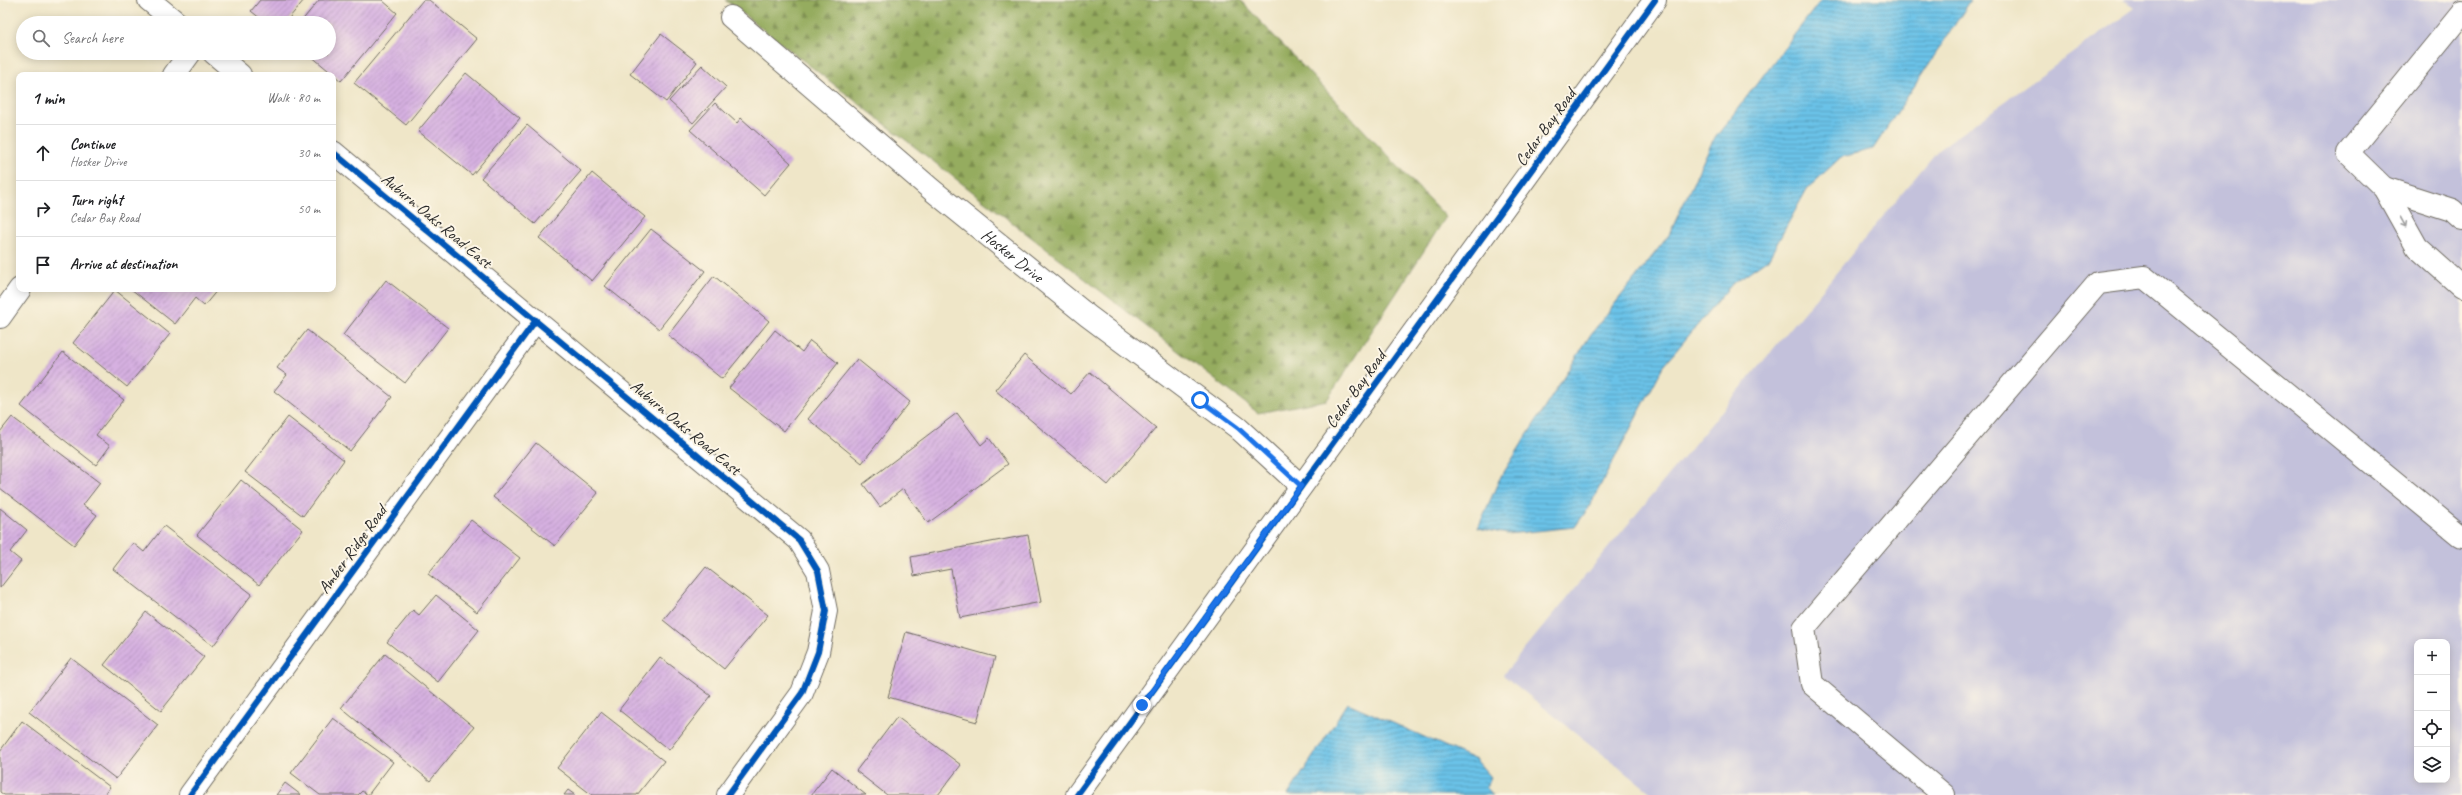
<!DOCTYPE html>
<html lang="en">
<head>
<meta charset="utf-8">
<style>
	:root { --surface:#fff; --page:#f6f6f6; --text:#202124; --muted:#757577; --line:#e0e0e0 }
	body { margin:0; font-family:Caveat,sans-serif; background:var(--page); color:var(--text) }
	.controls { position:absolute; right:12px; bottom:12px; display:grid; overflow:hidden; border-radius:8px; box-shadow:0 2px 10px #0003 }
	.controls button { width:36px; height:36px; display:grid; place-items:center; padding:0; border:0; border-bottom:1px solid var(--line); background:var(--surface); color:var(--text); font:20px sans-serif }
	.stop { position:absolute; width:12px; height:12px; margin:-9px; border:3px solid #1a73e8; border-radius:50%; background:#fff }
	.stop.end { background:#1a73e8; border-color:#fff; box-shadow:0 1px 4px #0008 }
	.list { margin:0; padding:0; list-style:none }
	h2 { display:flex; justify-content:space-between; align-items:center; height:52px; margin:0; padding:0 16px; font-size:17px }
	h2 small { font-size:13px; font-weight:400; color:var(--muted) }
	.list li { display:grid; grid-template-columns:26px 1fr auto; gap:12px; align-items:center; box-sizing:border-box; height:56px; padding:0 16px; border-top:1px solid var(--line) }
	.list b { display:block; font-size:15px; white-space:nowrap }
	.list p { margin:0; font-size:13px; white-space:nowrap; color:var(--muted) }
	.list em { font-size:13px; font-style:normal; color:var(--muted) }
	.icon { flex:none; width:22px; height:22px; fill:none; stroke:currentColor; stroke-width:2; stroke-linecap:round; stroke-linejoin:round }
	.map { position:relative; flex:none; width:2462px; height:795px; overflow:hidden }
	.search { position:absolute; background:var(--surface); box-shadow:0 2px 10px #0003; left:16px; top:16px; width:320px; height:44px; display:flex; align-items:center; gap:10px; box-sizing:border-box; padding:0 14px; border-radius:22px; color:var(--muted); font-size:15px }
	.panel { position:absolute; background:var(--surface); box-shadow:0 2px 10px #0003; left:16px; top:72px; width:320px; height:220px; border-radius:8px }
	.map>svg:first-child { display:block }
</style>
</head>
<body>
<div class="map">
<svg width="2462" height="795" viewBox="0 0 2462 795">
	<defs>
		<pattern id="forest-firs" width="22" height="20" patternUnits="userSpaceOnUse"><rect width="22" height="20" fill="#95ac5e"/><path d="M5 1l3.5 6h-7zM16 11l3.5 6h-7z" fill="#7a8c4e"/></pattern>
		<pattern id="water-rules" width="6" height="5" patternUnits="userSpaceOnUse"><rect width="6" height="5" fill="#6ac2e8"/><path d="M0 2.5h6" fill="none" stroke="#579ebc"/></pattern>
		<pattern id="building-hatch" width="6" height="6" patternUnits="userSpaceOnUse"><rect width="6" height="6" fill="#d6b0e1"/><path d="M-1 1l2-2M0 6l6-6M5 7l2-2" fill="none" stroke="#ae8fb7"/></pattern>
	</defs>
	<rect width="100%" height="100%" fill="#fcf5e5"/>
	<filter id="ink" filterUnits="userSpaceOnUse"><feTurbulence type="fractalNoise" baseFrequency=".025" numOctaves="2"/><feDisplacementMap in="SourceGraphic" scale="8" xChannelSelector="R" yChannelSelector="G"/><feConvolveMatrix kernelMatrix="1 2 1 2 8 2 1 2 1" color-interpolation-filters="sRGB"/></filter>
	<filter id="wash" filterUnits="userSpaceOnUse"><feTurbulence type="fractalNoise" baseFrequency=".012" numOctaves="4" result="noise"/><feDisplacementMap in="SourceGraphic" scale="16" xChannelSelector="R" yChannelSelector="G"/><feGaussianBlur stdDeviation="0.9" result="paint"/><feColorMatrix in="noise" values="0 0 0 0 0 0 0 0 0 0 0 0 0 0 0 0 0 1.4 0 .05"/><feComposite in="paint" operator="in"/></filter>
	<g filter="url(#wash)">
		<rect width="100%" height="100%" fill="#efe6c8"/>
		<!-- industrial -->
		<path fill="#c3c1db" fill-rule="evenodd" d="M2123 0H2462V795H1654L1503 675 1938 150 2135 8ZM2417 642H2447V780H2417Z"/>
		<!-- forest -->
		<path fill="url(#forest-firs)" stroke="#606c44" d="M725 0H1240L1446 217 1327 400 1258 413Z"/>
		<!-- water -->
		<path fill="url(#water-rules)" stroke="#4a768a" d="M1821 0H1971L1873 149 1841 157 1807 189 1769 258 1732 284 1664 365 1589 507 1575 527 1507 534 1478 528 1499 480 1591 334 1669 235 1712 142Z
			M1348 703 1476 760 1491 777 1486 787 1493 795H1288Z"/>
		<g id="blocks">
			<!-- building -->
			<path fill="url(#building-hatch)" d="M260 0H304L285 23H266L251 11Z
				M319 0H382L397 13 341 81 310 55 312 53H329V23H300Z
				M423 0H429L477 39 406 125 354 83Z
				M661 34 697 62 666 102 630 74Z
				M702 65 726 87 693 123 669 101Z
				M466 73 520 118 472 175 418 131Z
				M715 103 737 123 741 118 791 163 764 195 690 130Z
				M527 125 581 171 535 224 481 178Z
				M592 173 645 217 592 281 539 238Z
				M651 229 705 271 659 329 605 286Z
				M714 276 769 321 722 379 668 335Z
				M386 280 448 328 405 383 343 335Z
				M131 289H218L204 306 195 298 175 324Z
				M115 290 170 334 127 387 73 343Z
				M307 330 392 397 350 451 274 391 287 375 277 368Z
				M775 330 802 352 810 341 838 363 784 431 729 388Z
				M63 352 124 400 96 435 110 446 96 465 21 406Z
				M1024 355 1071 394 1090 372 1156 428 1108 485 995 390Z
				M857 359 910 402 862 463 808 419Z
				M957 413 981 445 989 438 1008 464 928 523 903 489 880 507 863 484Z
				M12 417 100 483 83 505 97 515 74 545 0 488V432Z
				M288 417 344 460 303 516 245 472Z
				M536 443 598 493 555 546 493 497Z
				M241 480 303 530 259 585 197 535Z
				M0 508 27 530 10 552 21 561 0 588Z
				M471 520 520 558 477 612 428 574Z
				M164 526 252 594 213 646 113 569 133 543 144 552Z
				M1028 535 1041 602 960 618 951 569 914 576 911 557Z
				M706 567 768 615 724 669 663 620Z
				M436 595 479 630 438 682 387 642 413 610 419 615Z
				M146 612 204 657 161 711 104 665Z
				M906 632 995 657 977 722 888 697Z
				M385 654 474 727 430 781 341 708Z
				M660 657 711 696 669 750 619 710Z
				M71 658 158 725 116 779 29 712Z
				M601 712 664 761 637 795H592L557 768Z
				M897 717 961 765 938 795H887L856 771Z
				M333 718 393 762 368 795 362 791 358 795H320L291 773Z
				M22 721 110 787 104 795H4L0 792V751Z
				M832 768 866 795H811Z
				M285 783 301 795H276Z
				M568 790 575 795H564Z"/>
		</g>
	</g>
	<g filter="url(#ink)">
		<use href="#blocks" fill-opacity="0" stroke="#706c62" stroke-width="1"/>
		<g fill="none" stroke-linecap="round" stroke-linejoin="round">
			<!-- minor casing -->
			<g stroke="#706c62" stroke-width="24">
				<g id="minor">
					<path d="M149 0 177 23"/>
					<path d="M2462 13 2348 153 2384 188 2417 247 2462 287"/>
					<path id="s1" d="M731 17 932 190 1088 316 1238 428 1301 486"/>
					<path d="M214 53 240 75"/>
					<path d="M174 75 190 53"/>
					<path d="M333 152 799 540 818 571 826 611 818 652 802 693 728 795"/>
					<path d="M2384 188 2452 210 2462 219"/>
					<path d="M0 317 20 289"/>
					<path d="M190 795 536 320"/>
					<path d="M1077 795 1655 0"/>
					<path d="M1944 795 1812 684 1804 628 2098 283 2144 277 2462 537"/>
				</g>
			</g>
			<!-- minor -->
			<use href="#minor" stroke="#fff" stroke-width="22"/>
			<!-- cycleway casing -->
			<g stroke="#fcf5e5" stroke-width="8">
				<path id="cycleway" d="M333 152 799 540 818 571 826 611 818 652 802 693 728 795
					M190 795 536 320
					M1077 795 1655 0"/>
			</g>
			<!-- cycleway -->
			<use href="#cycleway" stroke="#0057b8" stroke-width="6"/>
		</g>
		<!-- one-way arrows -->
		<defs><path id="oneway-shaft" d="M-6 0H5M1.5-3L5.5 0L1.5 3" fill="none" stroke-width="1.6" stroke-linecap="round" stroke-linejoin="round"/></defs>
		<use stroke="#a0a0a0" href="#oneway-shaft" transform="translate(2403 222) rotate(61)"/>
	</g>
	<g fill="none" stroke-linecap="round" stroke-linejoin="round" filter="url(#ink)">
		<!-- route -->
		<path stroke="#1a73e8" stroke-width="5" d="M1142 705 1301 486 1238 428 1200 400"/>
	</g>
	<g text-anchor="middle" stroke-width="4" stroke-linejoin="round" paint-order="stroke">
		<!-- street labels -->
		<g font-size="17" fill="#2b2b2b" stroke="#fcf5e5">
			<text transform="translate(1545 127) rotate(-54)" y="6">Cedar Bay Road</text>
			<text transform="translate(437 220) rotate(40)" y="6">Auburn Oaks Road East</text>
			<text dy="6" stroke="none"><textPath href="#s1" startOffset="369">Hosker Drive</textPath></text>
			<text transform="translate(1355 389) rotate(-54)" y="6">Cedar Bay Road</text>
			<text transform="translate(686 427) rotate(40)" y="6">Auburn Oaks Road East</text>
			<text transform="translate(352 549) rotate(-54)" y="6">Amber Ridge Road</text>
		</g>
	</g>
</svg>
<div class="controls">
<button>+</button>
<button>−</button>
<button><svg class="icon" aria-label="locate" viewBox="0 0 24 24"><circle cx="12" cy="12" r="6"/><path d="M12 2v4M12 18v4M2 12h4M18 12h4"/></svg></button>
<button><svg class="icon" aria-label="layers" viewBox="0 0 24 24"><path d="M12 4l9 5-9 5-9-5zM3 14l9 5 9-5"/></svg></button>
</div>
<div class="stop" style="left:1200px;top:400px"></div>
<div class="stop end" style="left:1142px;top:705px"></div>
<div class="search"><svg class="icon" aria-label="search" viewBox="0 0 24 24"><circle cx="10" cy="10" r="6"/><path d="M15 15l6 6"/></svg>Search here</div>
<section class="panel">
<h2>1 min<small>Walk · 80 m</small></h2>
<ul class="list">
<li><svg class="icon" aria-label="ahead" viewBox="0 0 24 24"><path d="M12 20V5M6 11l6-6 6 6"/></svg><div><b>Continue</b><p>Hosker Drive</p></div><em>30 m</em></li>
<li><svg class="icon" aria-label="right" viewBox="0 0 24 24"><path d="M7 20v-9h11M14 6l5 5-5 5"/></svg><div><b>Turn right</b><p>Cedar Bay Road</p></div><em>50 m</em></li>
<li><svg class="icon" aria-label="arrive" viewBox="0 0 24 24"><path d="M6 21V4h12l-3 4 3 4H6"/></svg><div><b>Arrive at destination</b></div></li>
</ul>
</section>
</div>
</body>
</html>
